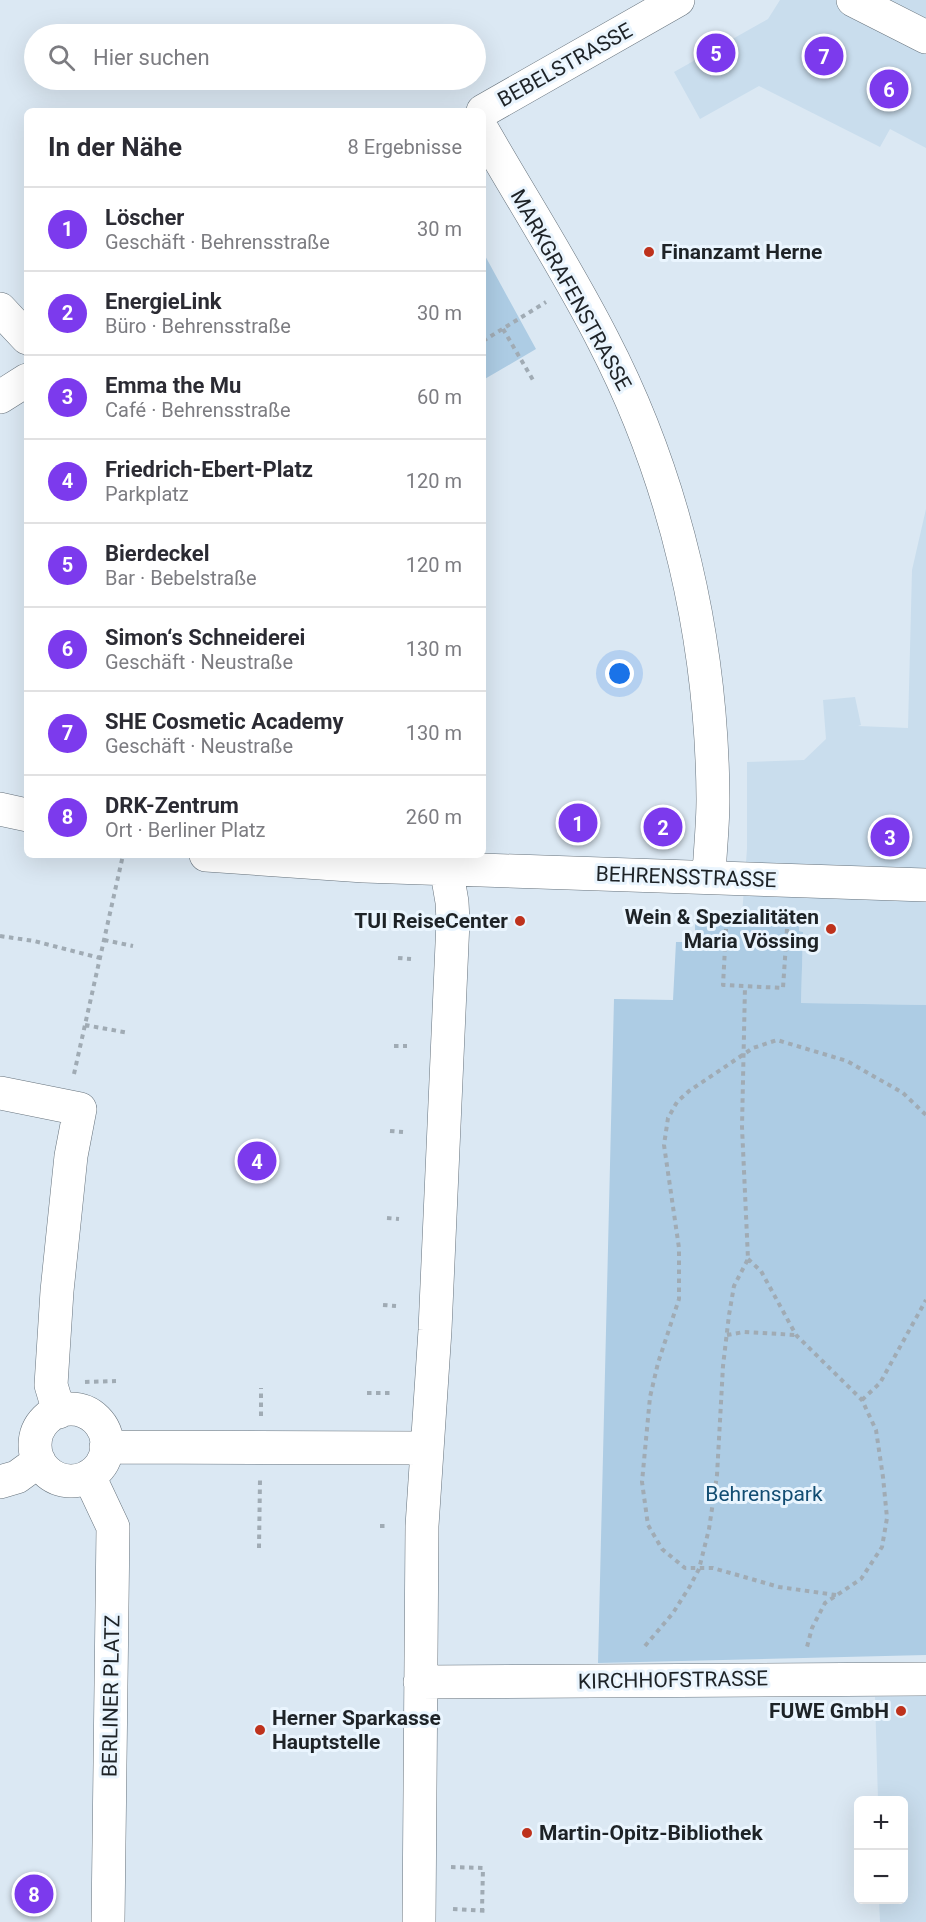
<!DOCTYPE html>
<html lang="de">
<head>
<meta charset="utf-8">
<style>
	:root { --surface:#fff; --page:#f2f2f3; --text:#2b2b33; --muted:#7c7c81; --line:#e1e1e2; --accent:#7c3aed }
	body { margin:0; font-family:Roboto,sans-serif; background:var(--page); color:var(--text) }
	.controls { position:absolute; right:18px; bottom:18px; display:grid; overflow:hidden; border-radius:9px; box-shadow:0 6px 24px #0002 }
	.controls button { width:54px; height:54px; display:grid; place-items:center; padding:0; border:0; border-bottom:2px solid var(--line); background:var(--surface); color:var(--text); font:30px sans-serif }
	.you { position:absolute; left:620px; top:674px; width:21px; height:21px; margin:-15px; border:4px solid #fff; border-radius:50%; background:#1a73e8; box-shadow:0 0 0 9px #1a73e833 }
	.badge { display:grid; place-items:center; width:39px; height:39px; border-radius:50%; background:var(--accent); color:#fff; font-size:20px; font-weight:700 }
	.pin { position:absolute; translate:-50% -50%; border:3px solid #fff; box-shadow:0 2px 6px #0006 }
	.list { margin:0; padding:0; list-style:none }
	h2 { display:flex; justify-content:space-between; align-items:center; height:78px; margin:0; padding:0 24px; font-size:26px }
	h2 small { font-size:20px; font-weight:400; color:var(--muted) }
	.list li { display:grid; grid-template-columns:39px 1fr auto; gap:18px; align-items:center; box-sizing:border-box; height:84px; padding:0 24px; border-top:2px solid var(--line) }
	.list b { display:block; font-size:22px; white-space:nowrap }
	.list p { margin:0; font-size:20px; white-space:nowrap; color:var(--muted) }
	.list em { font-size:20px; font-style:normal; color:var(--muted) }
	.icon { flex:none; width:33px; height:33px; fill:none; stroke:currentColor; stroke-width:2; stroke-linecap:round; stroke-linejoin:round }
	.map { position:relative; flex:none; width:926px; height:1922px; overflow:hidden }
	.search { position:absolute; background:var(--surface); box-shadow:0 6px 24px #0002; left:24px; top:24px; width:462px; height:66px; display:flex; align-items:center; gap:15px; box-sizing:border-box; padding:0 21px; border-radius:33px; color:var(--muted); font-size:22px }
	.panel { position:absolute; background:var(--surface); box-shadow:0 6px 24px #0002; left:24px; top:108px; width:462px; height:750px; border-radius:9px }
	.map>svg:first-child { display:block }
</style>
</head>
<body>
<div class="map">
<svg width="926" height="1922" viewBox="0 0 926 1922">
	<rect width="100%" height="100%" fill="#dbe8f3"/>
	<!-- built -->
	<path fill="#c9dded" d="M780 0H926V148L890 129 880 147 759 86 700 119 674 72 768 19Z
		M926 509V1005L801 1003 803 932 799 931V917L742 915 747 849V762L804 760 826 739 823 700 855 697 861 725 858 726 908 728 912 570Z
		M926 1696V1922H880L879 1900H904V1800H878L875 1697Z"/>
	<!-- green -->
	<path fill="#adcce4" d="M483 252 536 349 483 380Z
		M695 913 799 917V931L803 932 801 1003 926 1005V1655L598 1663 614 999 673 1000 676 942H695Z"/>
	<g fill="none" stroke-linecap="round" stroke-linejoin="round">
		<!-- street casing -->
		<g stroke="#66727c" stroke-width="34">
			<path id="street" d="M853 0 926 37
				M483 111 678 0
				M483 131C523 201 567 269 603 340 676 481 712 641 713 799 713 825 710 851 709 876
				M0 309 27 338
				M0 397 27 380
				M0 809 27 815
				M206 855 364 866 926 885
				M0 1093 80 1109 71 1156 57 1291 51 1385 59 1412
				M35 1445a36 36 0 1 1 72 0a36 36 0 1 1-72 0Z
				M106 1447 425 1448
				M89 1476 113 1527 108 1922
				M0 1482 17 1477 39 1461
				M420 1682 926 1679
				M419 1922 422 1526 435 1330 453 921 452 902 444 855"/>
		</g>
		<!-- path -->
		<path stroke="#a0abb4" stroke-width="4" stroke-dasharray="4.5 4.5" stroke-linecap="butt" d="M503 329 533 380
			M483 341 546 302
			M727 911 723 985 783 988 788 914
			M0 936 34 941 100 958
			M104 940 133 946
			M398 958 411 959
			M85 1025 129 1033
			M394 1046H407
			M74 1074 123 855
			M390 1131 403 1132
			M387 1218 399 1219
			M748 1259 761 1271 796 1335 862 1400 876 1430 883 1477 887 1518 882 1547 861 1579 825 1603 812 1628 807 1647
			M383 1305 396 1306
			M727 1335 744 1332 796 1335
			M85 1382 116 1381
			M367 1393H392
			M862 1400 880 1383 926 1300
			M261 1416V1388
			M380 1526H388
			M259 1548 260 1480
			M836 1595 779 1587 713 1568H685L662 1549 648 1525 642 1482 650 1397 658 1363 679 1299V1248L664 1145 668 1118 677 1102 689 1091 753 1048 777 1040 847 1061 903 1093 926 1115
			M645 1646 673 1613 690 1586 699 1569 709 1529 717 1475 723 1366 729 1315 734 1286 748 1259 742 1127 745 986
			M451 1867 483 1868 482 1910
			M453 1909 488 1911"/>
		<!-- street -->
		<use href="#street" stroke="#fff" stroke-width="33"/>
	</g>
	<!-- markers -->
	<g fill="#be321c" stroke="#eaf5fe" stroke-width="2">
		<circle cx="649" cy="252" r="6"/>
		<circle cx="520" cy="921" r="6"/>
		<circle cx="831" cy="929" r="6"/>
		<circle cx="901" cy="1711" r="6"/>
		<circle cx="260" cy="1730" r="6"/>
		<circle cx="527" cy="1833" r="6"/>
	</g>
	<g text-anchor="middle" stroke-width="6" stroke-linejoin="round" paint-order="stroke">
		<!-- street labels -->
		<g font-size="21" fill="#1e2327" stroke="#eaf5fe">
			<text transform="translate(565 65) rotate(-29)" y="7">BEBELSTRASSE</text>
			<text transform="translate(571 290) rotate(61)" y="7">MARKGRAFENSTRASSE</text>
			<text transform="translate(686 877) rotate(2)" y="7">BEHRENSSTRASSE</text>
			<text transform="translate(673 1680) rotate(-1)" y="7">KIRCHHOFSTRASSE</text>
			<text transform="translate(111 1696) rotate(-89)" y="7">BERLINER PLATZ</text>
		</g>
		<!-- poi labels -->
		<g font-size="21" font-weight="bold" fill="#1e2327" stroke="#eaf5fe" text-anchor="start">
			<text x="661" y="259">Finanzamt Herne</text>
			<text x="819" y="924" text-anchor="end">Wein &amp; Spezialitäten<tspan x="819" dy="24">Maria Vössing</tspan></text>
			<text x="508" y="928" text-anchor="end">TUI ReiseCenter</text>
			<text x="889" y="1718" text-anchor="end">FUWE GmbH</text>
			<text x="272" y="1725">Herner Sparkasse<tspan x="272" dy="24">Hauptstelle</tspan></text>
			<text x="539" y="1840">Martin-Opitz-Bibliothek</text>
		</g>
		<!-- park labels -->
		<g font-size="21" fill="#124d72" stroke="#eaf5fe">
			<text x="764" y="1501">Behrenspark</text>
		</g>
	</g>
</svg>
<div class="controls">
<button>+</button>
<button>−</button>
</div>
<div class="you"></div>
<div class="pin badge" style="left:578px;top:823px">1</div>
<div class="pin badge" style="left:663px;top:827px">2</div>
<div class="pin badge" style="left:890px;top:837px">3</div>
<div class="pin badge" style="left:257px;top:1161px">4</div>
<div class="pin badge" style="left:716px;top:53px">5</div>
<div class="pin badge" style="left:889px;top:89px">6</div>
<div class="pin badge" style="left:824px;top:56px">7</div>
<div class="pin badge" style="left:34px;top:1894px">8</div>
<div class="search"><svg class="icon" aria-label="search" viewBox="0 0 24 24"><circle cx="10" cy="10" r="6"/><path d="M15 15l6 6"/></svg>Hier suchen</div>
<section class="panel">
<h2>In der Nähe<small>8 Ergebnisse</small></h2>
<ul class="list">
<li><span class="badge">1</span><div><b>Löscher</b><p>Geschäft · Behrensstraße</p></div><em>30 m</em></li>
<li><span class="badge">2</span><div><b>EnergieLink</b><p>Büro · Behrensstraße</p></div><em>30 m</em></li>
<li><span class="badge">3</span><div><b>Emma the Mu</b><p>Café · Behrensstraße</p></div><em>60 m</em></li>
<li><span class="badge">4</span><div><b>Friedrich-Ebert-Platz</b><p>Parkplatz</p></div><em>120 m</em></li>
<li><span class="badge">5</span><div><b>Bierdeckel</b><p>Bar · Bebelstraße</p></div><em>120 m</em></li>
<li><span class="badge">6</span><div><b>Simon‘s Schneiderei</b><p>Geschäft · Neustraße</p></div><em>130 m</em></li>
<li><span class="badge">7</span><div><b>SHE Cosmetic Academy</b><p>Geschäft · Neustraße</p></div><em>130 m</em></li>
<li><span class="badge">8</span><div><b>DRK-Zentrum</b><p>Ort · Berliner Platz</p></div><em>260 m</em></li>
</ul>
</section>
</div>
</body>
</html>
